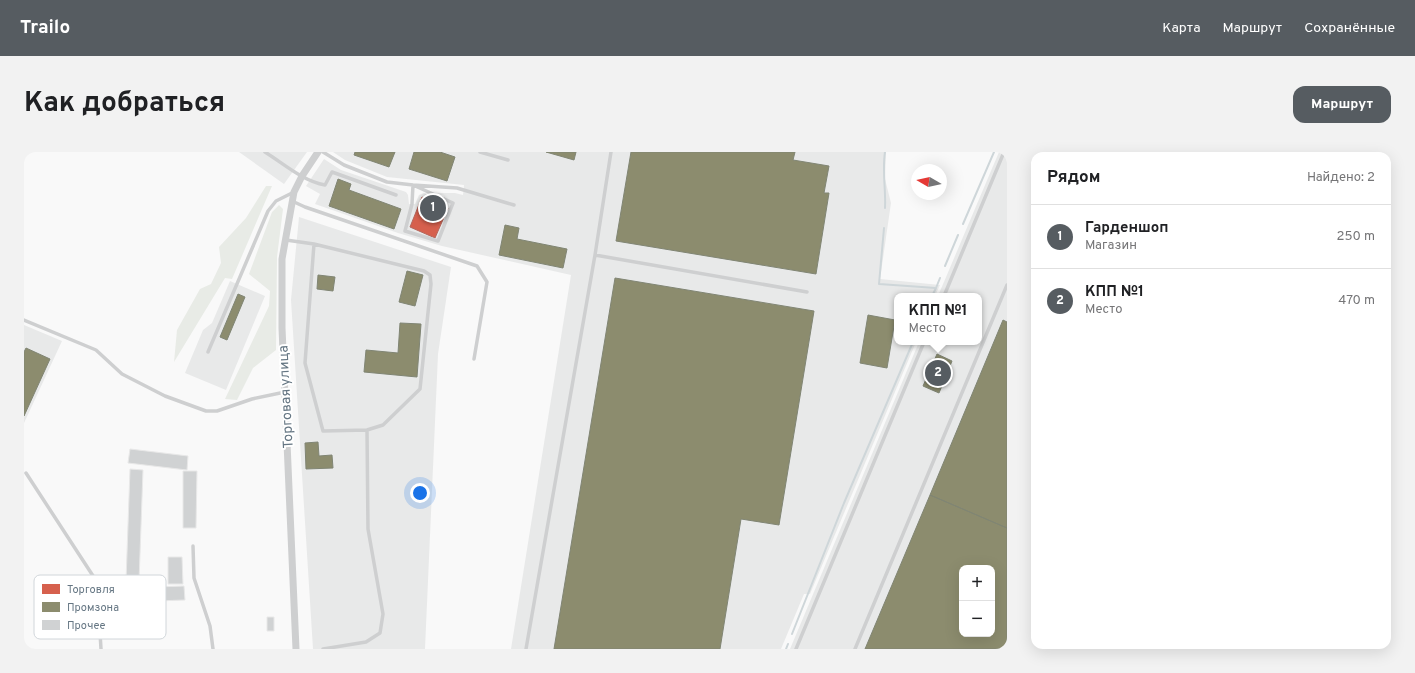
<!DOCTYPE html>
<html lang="ru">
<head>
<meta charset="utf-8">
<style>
	:root { --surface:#fff; --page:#f2f2f2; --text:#202124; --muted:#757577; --line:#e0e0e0; --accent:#565c61 }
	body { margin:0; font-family:Overpass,sans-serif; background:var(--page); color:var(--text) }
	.controls { position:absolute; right:12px; bottom:12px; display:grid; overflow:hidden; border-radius:8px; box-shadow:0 4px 16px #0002 }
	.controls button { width:36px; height:36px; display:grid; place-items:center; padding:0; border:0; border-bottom:1px solid var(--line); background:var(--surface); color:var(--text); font:20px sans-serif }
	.compass { position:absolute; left:887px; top:12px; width:36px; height:36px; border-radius:50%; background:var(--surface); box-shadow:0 4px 16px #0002; rotate:279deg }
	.you { position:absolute; left:396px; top:341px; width:14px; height:14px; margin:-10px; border:3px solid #fff; border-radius:50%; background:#1a73e8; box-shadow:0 0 0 6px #1a73e833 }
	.badge { display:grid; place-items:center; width:26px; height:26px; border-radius:50%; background:var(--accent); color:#fff; font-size:13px; font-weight:700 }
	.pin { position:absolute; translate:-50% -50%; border:2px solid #fff; box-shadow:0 1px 4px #0006 }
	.popup { position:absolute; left:870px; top:141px; width:88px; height:52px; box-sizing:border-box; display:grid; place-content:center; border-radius:8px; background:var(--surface); filter:drop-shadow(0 1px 3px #0005); font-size:13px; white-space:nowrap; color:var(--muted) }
	.popup b { font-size:15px; color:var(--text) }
	.popup::after { content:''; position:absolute; left:50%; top:100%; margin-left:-8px; border:8px solid transparent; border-top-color:var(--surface) }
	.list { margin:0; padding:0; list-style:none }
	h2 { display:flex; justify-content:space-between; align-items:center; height:52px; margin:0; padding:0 16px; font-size:17px }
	h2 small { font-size:13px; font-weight:400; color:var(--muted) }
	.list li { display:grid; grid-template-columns:26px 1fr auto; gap:12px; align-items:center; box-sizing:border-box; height:64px; padding:0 16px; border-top:1px solid var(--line) }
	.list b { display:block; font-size:15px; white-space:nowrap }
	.list p { margin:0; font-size:13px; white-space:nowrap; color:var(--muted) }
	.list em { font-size:13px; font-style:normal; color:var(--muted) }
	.map { position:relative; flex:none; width:983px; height:497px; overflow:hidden; border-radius:12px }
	header { display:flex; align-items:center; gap:24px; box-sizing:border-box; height:56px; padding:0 20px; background:var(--accent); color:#fff }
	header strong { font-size:19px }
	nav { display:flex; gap:22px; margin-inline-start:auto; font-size:14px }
	.intro { display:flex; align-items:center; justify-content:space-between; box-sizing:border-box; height:96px; padding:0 24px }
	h1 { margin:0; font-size:28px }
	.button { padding:10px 18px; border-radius:12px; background:var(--accent); color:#fff; font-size:14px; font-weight:700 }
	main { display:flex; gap:24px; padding:0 24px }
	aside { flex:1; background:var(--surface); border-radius:12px; box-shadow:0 4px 16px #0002 }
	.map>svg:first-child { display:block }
</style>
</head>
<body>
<header>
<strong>Trailo</strong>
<nav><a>Карта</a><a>Маршрут</a><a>Сохранённые</a></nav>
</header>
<div class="intro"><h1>Как добраться</h1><a class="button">Маршрут</a></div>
<main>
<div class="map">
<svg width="983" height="497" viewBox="0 0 983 497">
	<rect width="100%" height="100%" fill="#f9f9f9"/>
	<!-- built -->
	<path fill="#e8e9e9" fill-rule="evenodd" d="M215 0H283L260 32Z
		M309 0H862L861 27 867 51 856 127 916 133 911 144H873V190H892L786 442H780L757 497H487L547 123 418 94 374 81 291 52 296 42 282 34 300 7 317 18 382 40 384 43 385 52H391L395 43 400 41 418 49 420 44 412 41H431L439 43 440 33 363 25 321 8Z
		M975 0H983V497H766L895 190H955V144H914ZM938 416H968V482H938Z
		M275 65 427 115 414 202 401 497H289L267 148Z
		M206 129 241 144 202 238 161 221 179 178 188 171Z
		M0 173 38 189 0 271Z"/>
	<!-- green -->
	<path fill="#e8ebe6" d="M242 34H248L208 127 201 126 150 210 153 178 176 137 187 132 197 111 195 95 222 66Z
		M255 53 259 57 253 105 252 198 229 216 213 248 201 247 245 154 246 139 225 122 248 60Z"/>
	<!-- shops -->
	<path fill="#d6604d" stroke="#b4675d" d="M398 45 424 56 411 86 386 75Z"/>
	<!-- industry -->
	<path fill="#8c8c6e" stroke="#808574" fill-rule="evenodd" d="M331 0H371L365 15 330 3Z
		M390 0H416L431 5 423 29 385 17Z
		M522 0H552L550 8Z
		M607 0H771L769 8 805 14 800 41H805L792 122 592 89Z
		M314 27 327 32 325 38 377 57 370 77 305 54Z
		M481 73 495 76 493 87 543 97 539 116 475 103Z
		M383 119 399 123 391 154 375 150Z
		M294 123 311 125 309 139 293 137Z
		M591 126 790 159 755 373 717 367 696 497H530Z
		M214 142 221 145 203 188 196 185Z
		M844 163 871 168 863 216 836 211Z
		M979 168 983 170V376L906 343Z
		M376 171 397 172 393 225 340 220 342 198 374 201Z
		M2 196 26 207 0 264V200Z
		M913 202 928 209 915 241 899 234Z
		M294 290 295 304 308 303 309 316 282 317 281 291Z
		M906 343 983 376V497H841ZM938 416H968V482H938Z"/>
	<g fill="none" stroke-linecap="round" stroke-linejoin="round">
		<!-- stream -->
		<path stroke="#ced6d9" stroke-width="2" d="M861 0C858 19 862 37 861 56
			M939 72 970 0
			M860 76 855 132 912 136 908 144
			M921 114 934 83
			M912 136 916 126
			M768 482 820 351 889 190
			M762 497 764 492"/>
	</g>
	<!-- building -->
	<path fill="#d0d2d3" stroke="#e8e8e8" d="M106 297 164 304 163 318 104 311Z
		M106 317 119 318 115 430 102 429Z
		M159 319H173L172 376H159Z
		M144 405H158L159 432H144Z
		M160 434 161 448 101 450V436Z
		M243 465H250V479H243Z"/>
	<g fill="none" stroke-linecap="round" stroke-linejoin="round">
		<!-- service -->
		<path stroke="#cecfd0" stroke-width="3.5" d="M241 0C260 12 279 29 301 33L308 20 372 43
			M299 0 320 13 363 30 389 33 433 36 490 53
			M456 0 484 8
			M389 33 429 51 414 89 381 79 388 52Z
			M268 49 281 55 453 114 463 130 450 207
			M262 88 290 92 400 119 406 123 407 132 396 237 359 273 343 278 299 279 281 211 290 92
			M571 103 783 140
			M920 144 980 0
			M0 168 72 198 98 222 141 244 182 259H193L228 247 261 240
			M184 200 244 59 252 49 270 40
			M2 321 73 430 77 497
			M169 394 170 426 186 474 189 497
			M299 497 342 490 356 481 359 462 344 377 343 278
			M502 497 571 103 587 0
			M772 497 900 190
			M831 497 983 133"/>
		<!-- minor -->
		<path stroke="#cecfd0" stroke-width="7" d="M272 497 258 176V107L270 40 278 24 294 0"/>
	</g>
	<g text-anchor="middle" stroke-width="4" stroke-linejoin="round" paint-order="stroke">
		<!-- street labels -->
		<g font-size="14" fill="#657683" stroke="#fff">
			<text transform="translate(261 245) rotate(-93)" y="5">Торговая улица</text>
		</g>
	</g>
	<!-- legend -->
	<rect x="10" y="423" width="132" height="64" rx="6" fill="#fff" stroke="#d1d6da" stroke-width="1"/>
	<rect x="18" y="432" width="18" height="10" fill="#d6604d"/>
	<rect x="18" y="450" width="18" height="10" fill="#8c8c6e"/>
	<rect x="18" y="468" width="18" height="10" fill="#d0d2d3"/>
	<g font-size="11" fill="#657683">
		<text x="43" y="441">Торговля</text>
		<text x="43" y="459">Промзона</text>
		<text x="43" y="477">Прочее</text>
	</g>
</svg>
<div class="controls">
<button>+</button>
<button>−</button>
</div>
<svg class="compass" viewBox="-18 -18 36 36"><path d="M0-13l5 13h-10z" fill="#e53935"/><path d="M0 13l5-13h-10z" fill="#757577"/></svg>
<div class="you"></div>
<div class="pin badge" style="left:409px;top:56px">1</div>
<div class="pin badge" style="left:914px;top:221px">2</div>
<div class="popup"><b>КПП №1</b>Место</div>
</div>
<aside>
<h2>Рядом<small>Найдено: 2</small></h2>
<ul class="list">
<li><span class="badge">1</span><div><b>Гарденшоп</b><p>Магазин</p></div><em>250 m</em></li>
<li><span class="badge">2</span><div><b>КПП №1</b><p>Место</p></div><em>470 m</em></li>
</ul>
</aside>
</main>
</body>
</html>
